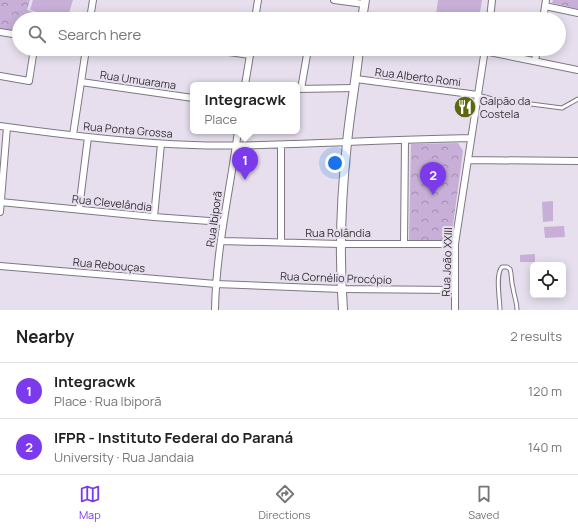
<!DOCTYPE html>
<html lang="en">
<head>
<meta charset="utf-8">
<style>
	:root { --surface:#fff; --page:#f6f6f6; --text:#222; --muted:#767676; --line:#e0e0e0; --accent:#7c3aed }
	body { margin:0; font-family:Manrope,sans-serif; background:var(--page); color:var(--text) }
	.controls { position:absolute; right:12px; bottom:12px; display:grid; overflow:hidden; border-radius:6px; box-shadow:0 2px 10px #0003 }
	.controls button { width:36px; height:36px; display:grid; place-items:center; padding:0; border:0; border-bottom:1px solid var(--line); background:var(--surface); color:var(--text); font:20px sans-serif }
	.you { position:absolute; left:335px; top:163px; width:14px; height:14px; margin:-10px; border:3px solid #fff; border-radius:50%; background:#1a73e8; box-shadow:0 0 0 6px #1a73e833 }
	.badge { display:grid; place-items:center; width:26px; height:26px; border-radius:50%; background:var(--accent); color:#fff; font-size:13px; font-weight:700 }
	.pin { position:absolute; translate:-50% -33px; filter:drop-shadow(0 1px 2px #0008) }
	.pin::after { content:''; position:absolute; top:21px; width:14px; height:12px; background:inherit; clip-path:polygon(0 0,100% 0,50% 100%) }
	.popup { position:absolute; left:190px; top:82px; width:110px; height:52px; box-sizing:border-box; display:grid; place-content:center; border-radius:6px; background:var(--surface); filter:drop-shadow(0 1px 3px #0005); font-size:13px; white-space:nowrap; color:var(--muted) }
	.popup b { font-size:15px; color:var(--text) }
	.popup::after { content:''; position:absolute; left:50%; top:100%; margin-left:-8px; border:8px solid transparent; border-top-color:var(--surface) }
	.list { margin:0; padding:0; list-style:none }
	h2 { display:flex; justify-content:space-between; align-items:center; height:52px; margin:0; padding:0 16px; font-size:17px }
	h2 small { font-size:13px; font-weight:400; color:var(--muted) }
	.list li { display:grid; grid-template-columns:26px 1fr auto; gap:12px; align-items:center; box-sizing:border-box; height:56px; padding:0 16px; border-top:1px solid var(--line) }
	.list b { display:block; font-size:15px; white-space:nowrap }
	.list p { margin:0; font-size:13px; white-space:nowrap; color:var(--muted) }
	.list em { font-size:13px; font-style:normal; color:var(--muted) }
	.icon { flex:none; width:22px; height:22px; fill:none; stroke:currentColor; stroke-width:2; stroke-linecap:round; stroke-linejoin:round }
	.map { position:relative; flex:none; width:578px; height:310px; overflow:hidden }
	.search { position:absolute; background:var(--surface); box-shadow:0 2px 10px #0003; left:12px; right:12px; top:12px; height:44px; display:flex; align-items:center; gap:10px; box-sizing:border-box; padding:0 14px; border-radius:22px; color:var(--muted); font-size:15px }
	.sheet { height:164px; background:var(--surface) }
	nav { display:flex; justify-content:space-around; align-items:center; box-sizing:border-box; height:56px; border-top:1px solid var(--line); background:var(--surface); font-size:11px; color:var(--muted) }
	nav a { display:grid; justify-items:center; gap:2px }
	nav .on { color:var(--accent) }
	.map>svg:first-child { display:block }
</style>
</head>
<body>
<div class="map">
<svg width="578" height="310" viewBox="0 0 578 310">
	<defs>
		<pattern id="park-crowns" width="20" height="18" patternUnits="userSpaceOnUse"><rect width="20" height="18" fill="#c7afd7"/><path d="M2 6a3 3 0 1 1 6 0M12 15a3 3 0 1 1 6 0" fill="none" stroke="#a28faf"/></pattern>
	</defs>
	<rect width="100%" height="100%" fill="#e7dfed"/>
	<!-- park -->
	<path fill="url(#park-crowns)" d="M0 0H30L27 10 54 19H19V32L0 30Z
		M553 0H578V9L552 3Z
		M458 143 463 151 451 240H409L411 144Z"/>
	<!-- pitch -->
	<path fill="#c7afd7" d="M33 0H73L67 19H57L30 10Z
		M438 0H482L479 19H464L436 15Z
		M553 201V221L543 222 542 202Z
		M564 226 565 237 545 238 544 227Z
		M535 254V262H520V255Z"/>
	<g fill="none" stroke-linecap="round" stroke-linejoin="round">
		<!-- lane casing -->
		<g stroke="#7e7783" stroke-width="5">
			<path id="lane" d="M478 95 492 99 562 108 578 99
				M500 310C500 300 495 274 502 267H507L510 269C512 275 511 282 513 288 514 296 517 302 517 310"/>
		</g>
		<!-- street casing -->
		<g stroke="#7e7783" stroke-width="8">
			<path id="street" d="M334 0 364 4
				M545 6 578 13
				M90 19 93 0
				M255 19 258 0
				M490 19 492 0
				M543 19 546 0
				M0 32 19 35
				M208 49 250 55
				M474 49 578 70
				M535 61 537 49
				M0 76 29 81 34 49
				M356 79 478 95
				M81 82 193 98
				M245 85 251 49
				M297 89 355 88
				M301 89 308 49
				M0 126C64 135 128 143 193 145 244 147 295 144 347 142 388 140 429 139 471 138
				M73 135 86 49
				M468 160 578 161
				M0 202 154 217 223 222
				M79 209 88 137
				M0 212 7 127
				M154 217 161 144
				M221 241 341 244H455
				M281 242V145
				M404 243 405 140
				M0 266 216 284 341 289 455 290
				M215 310C216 249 230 191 238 131
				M455 310V244L485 49"/>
		</g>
		<!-- secondary casing -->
		<g stroke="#7e7783" stroke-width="10">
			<path id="secondary" d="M362 19 365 0
				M343 310C339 255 341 198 347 143 350 111 356 80 359 49"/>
		</g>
		<!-- lane -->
		<use href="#lane" stroke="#fff" stroke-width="3"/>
		<!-- street -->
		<use href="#street" stroke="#fff" stroke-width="6"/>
		<!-- secondary -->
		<use href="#secondary" stroke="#fff" stroke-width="8"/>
	</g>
	<!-- icons -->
	<defs>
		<g id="restaurant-disc" transform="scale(1.15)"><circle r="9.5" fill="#5d680e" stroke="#e7dfed"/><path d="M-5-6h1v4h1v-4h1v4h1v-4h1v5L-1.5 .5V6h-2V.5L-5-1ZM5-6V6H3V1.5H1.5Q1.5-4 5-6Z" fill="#fff"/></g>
	</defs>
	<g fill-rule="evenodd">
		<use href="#restaurant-disc" x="465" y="107"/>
	</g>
	<g text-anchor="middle" stroke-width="4" stroke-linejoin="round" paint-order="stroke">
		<!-- street labels -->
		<g font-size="11" fill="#333035" stroke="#e7dfed">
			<text transform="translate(418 77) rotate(7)" y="4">Rua Alberto Romi</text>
			<text transform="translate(138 80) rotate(8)" y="4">Rua Umuarama</text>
			<text transform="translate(128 130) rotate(5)" y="4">Rua Ponta Grossa</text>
			<text transform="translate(112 203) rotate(6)" y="4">Rua Clevelândia</text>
			<text transform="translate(214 219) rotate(-82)" y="4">Rua Ibiporã</text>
			<text x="338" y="237">Rua Rolândia</text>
			<text transform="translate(447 262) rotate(-88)" y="4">Rua João XXIII</text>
			<text transform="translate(109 265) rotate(5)" y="4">Rua Rebouças</text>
			<text transform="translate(336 278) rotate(2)" y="4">Rua Cornélio Procópio</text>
		</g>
		<!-- poi labels -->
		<g font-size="11" fill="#333035" stroke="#e7dfed" text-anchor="start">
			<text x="480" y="105">Galpão da<tspan x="480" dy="13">Costela</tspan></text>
		</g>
	</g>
</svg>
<div class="controls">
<button><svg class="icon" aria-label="locate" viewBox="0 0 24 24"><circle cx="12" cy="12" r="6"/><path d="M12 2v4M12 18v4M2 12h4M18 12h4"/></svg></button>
</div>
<div class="you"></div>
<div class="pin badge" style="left:245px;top:180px">1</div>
<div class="popup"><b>Integracwk</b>Place</div>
<div class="pin badge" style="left:433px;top:195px">2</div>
<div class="search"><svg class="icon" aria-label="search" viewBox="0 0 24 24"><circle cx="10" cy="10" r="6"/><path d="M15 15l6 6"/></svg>Search here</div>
</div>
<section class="sheet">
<h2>Nearby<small>2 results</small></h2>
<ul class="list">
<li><span class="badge">1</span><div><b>Integracwk</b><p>Place · Rua Ibiporã</p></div><em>120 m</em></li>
<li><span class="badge">2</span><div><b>IFPR - Instituto Federal do Paraná</b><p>University · Rua Jandaia</p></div><em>140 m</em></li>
</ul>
</section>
<nav>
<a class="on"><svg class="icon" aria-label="map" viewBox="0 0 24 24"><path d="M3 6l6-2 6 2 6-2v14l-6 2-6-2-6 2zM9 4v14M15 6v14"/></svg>Map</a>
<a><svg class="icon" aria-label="directions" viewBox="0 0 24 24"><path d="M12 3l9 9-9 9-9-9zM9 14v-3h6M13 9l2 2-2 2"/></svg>Directions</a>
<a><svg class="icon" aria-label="saved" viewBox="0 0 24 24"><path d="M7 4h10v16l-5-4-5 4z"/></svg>Saved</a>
</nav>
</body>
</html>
